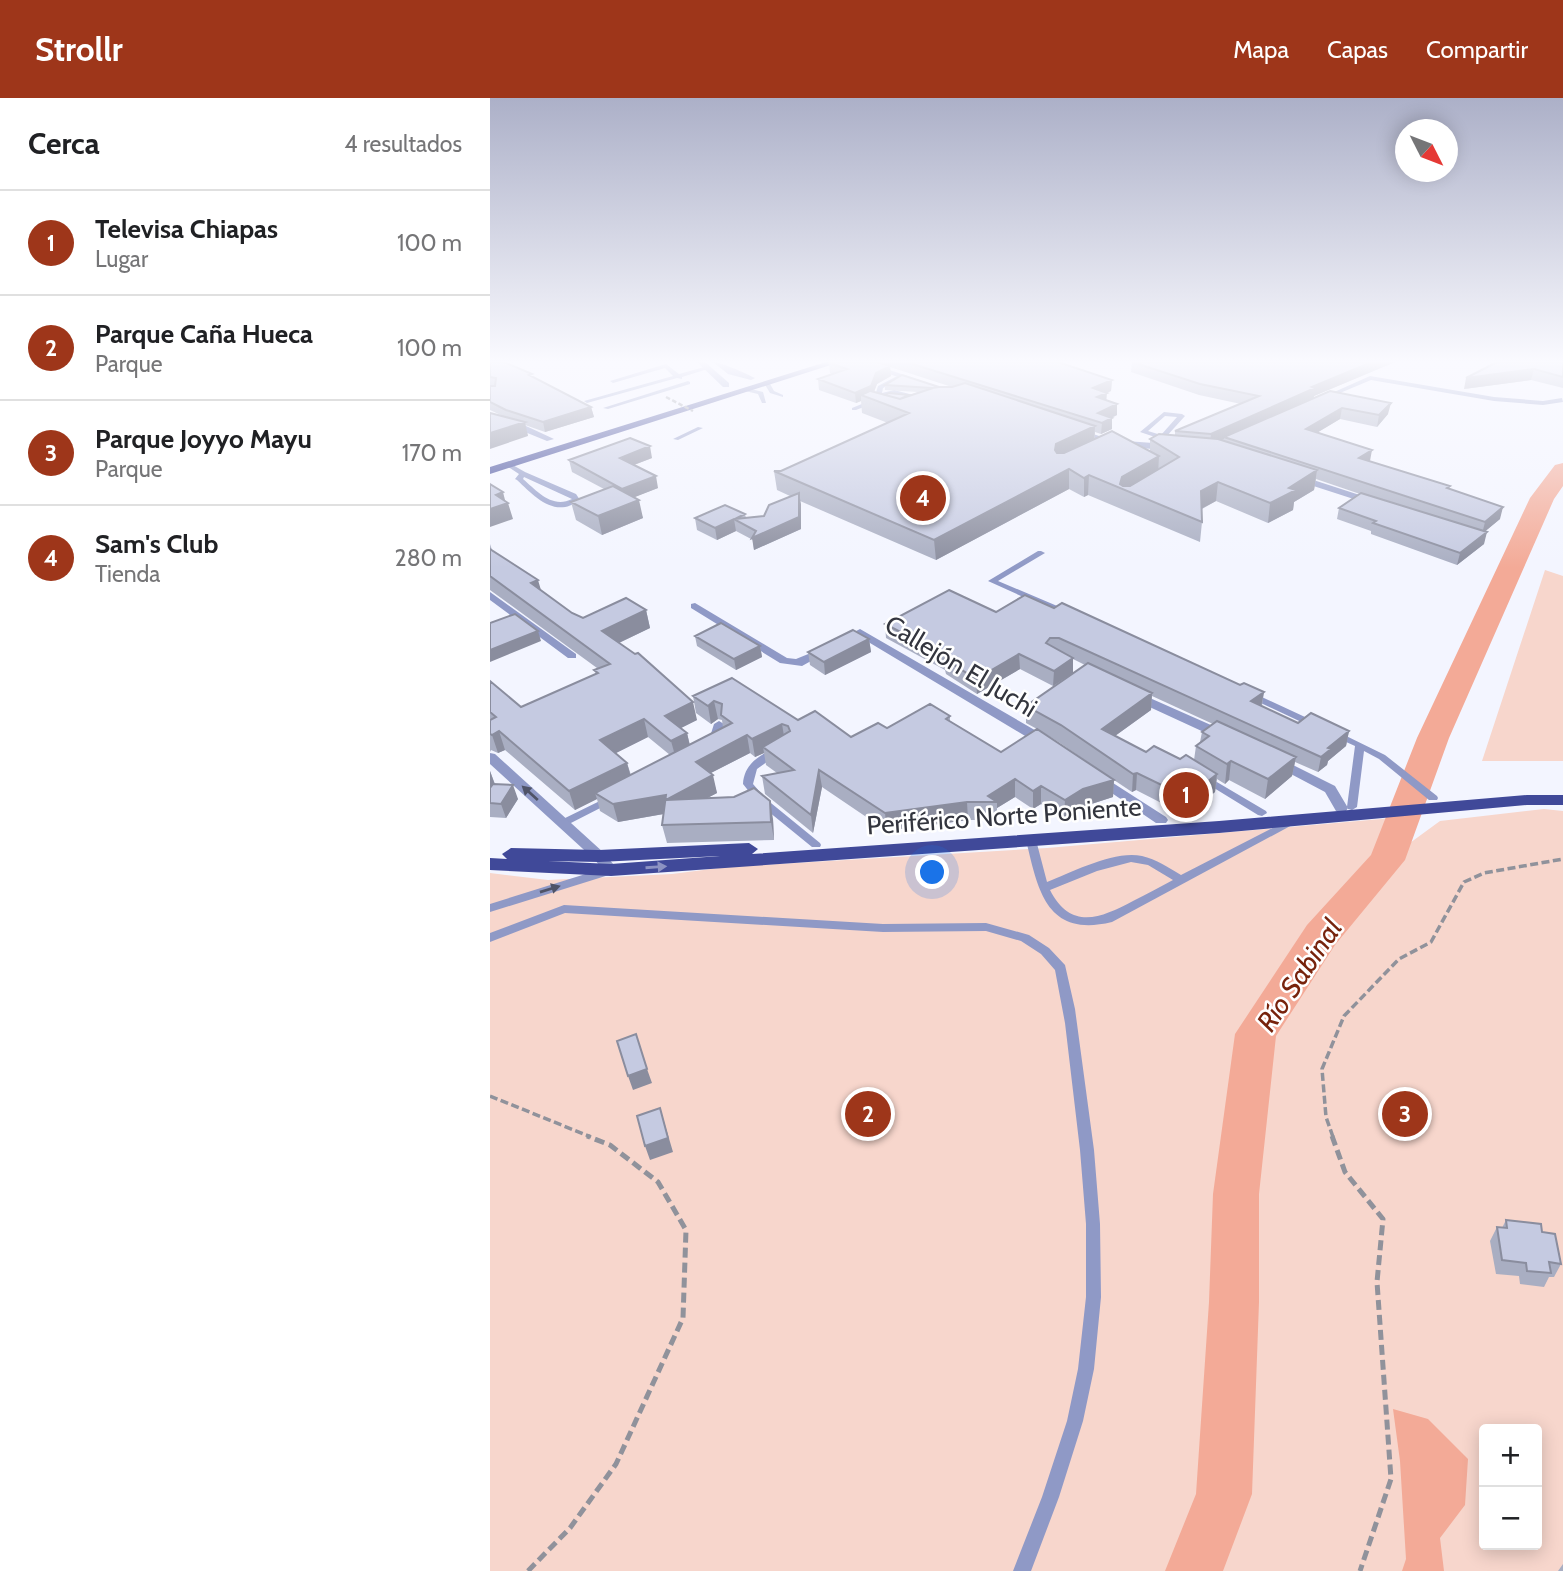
<!DOCTYPE html>
<html lang="es">
<head>
<meta charset="utf-8">
<style>
	:root { --surface:#fff; --page:#f6f6f6; --text:#202124; --muted:#757577; --line:#e0e0e0; --accent:#9e361a }
	body { margin:0; font-family:Cabin,sans-serif; background:var(--page); color:var(--text) }
	.controls { position:absolute; right:21px; bottom:21px; display:grid; overflow:hidden; border-radius:7px; box-shadow:0 4px 18px #0003 }
	.controls button { width:63px; height:63px; display:grid; place-items:center; padding:0; border:0; border-bottom:2px solid var(--line); background:var(--surface); color:var(--text); font:35px sans-serif }
	.compass { position:absolute; left:905px; top:21px; width:63px; height:63px; border-radius:50%; background:var(--surface); box-shadow:0 4px 18px #0003; rotate:132deg }
	.you { position:absolute; left:443px; top:775px; width:24px; height:24px; margin:-18px; border:5px solid #fff; border-radius:50%; background:#1a73e8; box-shadow:0 0 0 10px #1a73e833 }
	.badge { display:grid; place-items:center; width:46px; height:46px; border-radius:50%; background:var(--accent); color:#fff; font-size:23px; font-weight:700 }
	.pin { position:absolute; translate:-50% -50%; border:4px solid #fff; box-shadow:0 2px 7px #0006 }
	.list { margin:0; padding:0; list-style:none }
	h2 { display:flex; justify-content:space-between; align-items:center; height:91px; margin:0; padding:0 28px; font-size:30px }
	h2 small { font-size:23px; font-weight:400; color:var(--muted) }
	.list li { display:grid; grid-template-columns:46px 1fr auto; gap:21px; align-items:center; box-sizing:border-box; height:105px; padding:0 28px; border-top:2px solid var(--line) }
	.list b { display:block; font-size:26px; white-space:nowrap }
	.list p { margin:0; font-size:23px; white-space:nowrap; color:var(--muted) }
	.list em { font-size:23px; font-style:normal; color:var(--muted) }
	.map { position:relative; flex:none; width:1073px; height:1473px; overflow:hidden }
	header { display:flex; align-items:center; gap:42px; box-sizing:border-box; height:98px; padding:0 35px; background:var(--accent); color:#fff }
	header strong { font-size:33px }
	nav { display:flex; gap:38px; margin-inline-start:auto; font-size:24px }
	main { display:flex }
	aside { flex:1; background:var(--surface) }
	.map>svg:first-child { display:block }
</style>
</head>
<body>
<header>
<strong>Strollr</strong>
<nav><a>Mapa</a><a>Capas</a><a>Compartir</a></nav>
</header>
<main>
<aside>
<h2>Cerca<small>4 resultados</small></h2>
<ul class="list">
<li><span class="badge">1</span><div><b>Televisa Chiapas</b><p>Lugar</p></div><em>100 m</em></li>
<li><span class="badge">2</span><div><b>Parque Caña Hueca</b><p>Parque</p></div><em>100 m</em></li>
<li><span class="badge">3</span><div><b>Parque Joyyo Mayu</b><p>Parque</p></div><em>170 m</em></li>
<li><span class="badge">4</span><div><b>Sam's Club</b><p>Tienda</p></div><em>280 m</em></li>
</ul>
</aside>
<div class="map">
<svg width="1073" height="1473" viewBox="0 0 1073 1473">
	<rect width="100%" height="100%" fill="#f3f5ff"/>
	<!-- green -->
	<path fill="#f7d6cc" fill-rule="evenodd" d="M1055 472 1073 478V663H992Z
		M1054 711 1073 713V1473H0V775L58 782 182 776 237 769 557 750 914 719 898 761 950 723ZM994 1331H1047V1447H994Z"/>
	<!-- water -->
	<path fill="#f3aa97" d="M903 1311 938 1321 978 1361 975 1407 950 1440 954 1473H912L916 1461 910 1363Z"/>
	<g fill="none" stroke-linecap="round" stroke-linejoin="round">
		<!-- river -->
		<path fill="#f3aa97" fill-rule="evenodd" d="M1073 365V388L1064 401 959 640 915 762 845 847 786 938 769 1096V1204L762 1396 733 1473H675L706 1396 719 1204 723 1096 745 936 817 827 881 757 927 640 1040 400 1065 367Z"/>
		<!-- path-far1 -->
		<path stroke="#90929b" stroke-width="3.5" stroke-dasharray="8 3.5" stroke-linecap="butt" d="M0 998 101 1039
			M843 1039 836 1019 832 971 854 918 909 861 941 844 974 784 994 775 1073 761"/>
		<!-- path -->
		<path stroke="#90929b" stroke-width="5" stroke-dasharray="10 5" stroke-linecap="butt" d="M842 1038 855 1074 893 1121 887 1184 901 1381 870 1473
			M38 1473 80 1430 126 1366 193 1220 196 1132 168 1084 120 1047 97 1038"/>
		<!-- service -->
		<path fill="#8f99c6" fill-rule="evenodd" d="M176 266 189 276 218 268 221 270 192 279V281L187 280 97 305 94 303 183 278 175 270 123 285 120 283Z
			M411 276 413 277V279L393 290 392 295 404 292 435 300V302L404 296 391 299 389 303 366 312H362V310L384 301 388 288Z
			M880 278 1004 299 1053 303 1072 300 1073 304 1053 307 1004 303 881 282 838 300 833 299Z
			M198 283 200 284V286L118 311 113 310Z
			M275 284H279L284 293 293 297V299L280 295 274 285Z
			M257 290 273 294 276 305H272L268 296 255 293 254 292Z
			M674 314 692 316 695 318 675 340 673 346 670 348 667 346 668 340 650 334ZM675 318 687 319 671 337 658 333Z
			M208 329 213 330 188 342 183 341Z
			M17 366H21L35 374 86 396 90 402C65 421 45 399 27 382L25 381 29 376 17 368ZM34 379 82 401C62 411 47 393 33 381Z
			M548 453H551L555 455 508 483 579 513V517H573L498 483Z
			M761 594 828 625 830 627 825 630 822 629 758 599 756 597Z
			M229 623 234 626 228 645 226 647H220L218 645 224 626Z
			M846 633 895 657 947 698 948 700 947 702H939L889 661 874 653 867 709 862 712 858 711 857 709 865 648 843 638 841 636Z
			M287 650 292 653 267 671 263 686 276 701 330 745 331 747 330 749H322L268 705 253 686C254 666 270 656 287 650Z
			M715 677 776 713 777 715 772 718 768 717 711 682 710 680Z
			M120 698 125 701 124 703 77 727 73 728 68 725 69 723Z
			M800 721 804 722 805 724 804 726 622 824C556 840 548 792 536 742L541 739 546 742 557 784C583 774 624 752 652 758 666 761 679 770 691 777ZM641 764 658 767 683 782C670 789 657 796 643 803 611 820 581 833 560 792L607 773Z
			M118 769 122 770 123 773 122 776 0 814V806Z
			M74 807 393 826 496 825 539 837 559 850 575 867 585 911 604 1052 610 1126 611 1199 604 1271 593 1323 569 1399 541 1473H523L552 1399 577 1323 588 1271 596 1199V1126L590 1052 575 925 565 872 551 856 531 843 496 833 393 834 75 815 0 844V835Z"/>
		<!-- minor -->
		<path fill="#8f99c6" fill-rule="evenodd" d="M365 264H376L432 283 425 285Z
			M0 319 36 328 64 341 57 343 30 332 0 325Z
			M587 331 622 342 677 346 682 349 677 352 621 348 584 336V332Z
			M808 377 885 402 887 404 879 406 805 382 803 380Z
			M0 494 86 556V560H78L0 502Z
			M205 505 297 560 306 561 333 550 339 553 312 568 290 565 201 510V506Z
			M370 531 562 642 563 645 562 648H552L370 539 351 547 345 544Z
			M644 593 739 635 740 638 739 641H729L640 600 638 597 640 594Z
			M0 655 5 656 114 755 128 772 126 775H116L104 761 0 666Z
			M787 659 845 688 858 710 856 713H846L835 694 782 666 780 663Z
			M609 676 676 719 678 722 676 725H666L604 683 602 680 604 677Z"/>
		<!-- tertiary -->
		<path fill="#8f99c6" fill-rule="evenodd" d="M207 264H215L239 285V289H233Z
			M223 264C231 264 257 276 265 280L261 282 238 276Z"/>
		<!-- primary -->
		<path fill="#404999" fill-rule="evenodd" d="M336 264H350L0 376V369Z
			M1037 697H1073V707H1037L729 735 121 778 0 772V760L17 761 12 756 21 750 109 752 259 745 268 751 262 756 729 723ZM230 758 121 766 58 763 109 764Z"/>
		<!-- path-bridge -->
		<path stroke="#90929b" stroke-width="2.5" stroke-dasharray="4.5 2.5" stroke-linecap="butt" d="M176 299 203 313"/>
	</g>
	<!-- wall -->
	<path fill="#a9aec2" fill-rule="evenodd" d="M0 264 42 278 101 309 104 319 55 334 35 327 38 338 15 319 0 312Z
		M342 264H568L622 282 621 293 616 295V302L627 306V317L622 320V331L611 336 605 334V341L660 353V341L685 337V333L751 306 709 297 641 274 642 264H905L824 298V300L898 316 887 329 850 321 828 334 879 363 960 388 959 391 1010 421 995 433 994 446 967 467 881 436V433L847 421 849 410 870 396 826 381 824 392 804 404 803 412 778 425 726 403 712 411V424L710 444 598 397 594 399 579 391 446 462 310 403 311 431 264 452 263 442 246 433 227 442 207 432 205 420 255 416 256 420 274 418 300 398 287 392 284 373H291L398 325 372 315 371 303 366 305 329 292 328 281 342 276 340 275 339 265ZM400 269 462 289 395 287V292L428 294 419 297H395L384 294 387 286 401 278Z
		M1073 264V290L1041 282 974 291Z
		M162 360 144 367 168 390 144 399 153 420 112 437 86 422 81 404 114 391 82 374 79 362Z
		M0 446 2 452 51 493 82 515 93 520 156 512 160 530 129 545 207 622 191 630 197 635 200 647 233 630 232 622 228 621 221 626 206 615 203 598 308 622 361 639 397 630 460 618V623L511 654 547 631 536 625V608L595 567 583 561V575L563 588 530 571 487 596 456 576 455 572 396 540 395 526 506 514 564 510 750 587 774 594 772 608 808 625 859 633 856 648 838 663 837 667 828 674 805 664 802 678 775 701 739 682 735 686 727 681 725 694 705 710 692 703 683 711 646 692 642 694 624 682 623 699 592 709 574 720 551 706 543 711 525 699 507 710V722H478L397 733 332 689 323 735 275 696 272 678 287 675 276 667 274 655 265 659 260 655 221 675 227 695 217 700 283 721 284 742 177 745 172 727 174 716 128 724 110 713 107 701 85 712 15 652 8 655 1 652 0 654V583L31 609 106 576 104 572 107 570 0 492ZM662 598 723 626 712 634 710 644 706 648 704 662 690 661 656 654 625 638 661 612ZM549 632 570 645 615 676ZM158 639 180 657 141 677 137 665 126 655Z
		M205 538 270 548 272 559 246 572 207 548Z
		M379 541 381 554 335 577 320 567 318 554Z
		M0 673 5 686 28 701 16 720 0 719Z
		M1016 1122 1052 1134 1071 1166 1064 1179H1059L1054 1189 1030 1186 1029 1178 1006 1176 1000 1143 1007 1129 1012 1130Z
		M1073 1466V1473H1068Z"/>
	<!-- shaded-wall -->
	<path fill="#8a8d9e" d="M882 264H905L824 298V300L734 339V341L720 347 721 336 822 289Z
		M400 268 401 278 387 286 382 299 380 293 377 292 378 300 371 297V303L366 305 365 295 386 275Z
		M1044 271 1041 282 974 291 976 280Z
		M622 282 621 293 602 301 603 290Z
		M617 295 616 306 607 299Z
		M901 305 898 316 887 329 889 317Z
		M627 306V317L611 324 608 315Z
		M101 309 104 319 55 334 53 324Z
		M852 310 850 321 815 342 816 331Z
		M622 320V331L611 336 612 325Z
		M35 324 38 338 0 351V335Z
		M605 328 604 346 566 365 565 352 566 346Z
		M160 348 162 360 133 371 130 360Z
		M882 352 880 363 869 360Z
		M669 358 668 377 639 394 630 386 632 379Z
		M579 371V391L446 462 444 442Z
		M827 372 824 392 804 404 803 412 778 425 780 405 799 390Z
		M599 377 598 397 594 399V380Z
		M166 378 168 390 135 403 132 391Z
		M728 384 726 403 709 412 711 393Z
		M13 394 16 406 18 405 23 421 0 429V411L6 397Z
		M309 395 311 406V431L264 452 262 440Z
		M149 402 153 420 112 437 108 418Z
		M1013 409 1010 421 992 436 995 424Z
		M244 421 246 433 227 442 225 430Z
		M997 434 994 446 967 467 970 455Z
		M48 482 53 499 41 485Z
		M156 512 160 530 116 551 112 533Z
		M48 533 51 543 0 564V552Z
		M379 541 381 554 335 577 334 564Z
		M270 548 272 559 246 572 244 561Z
		M529 556 530 571 487 596 486 581Z
		M583 560V575L563 588 564 573Z
		M774 594 771 609 761 603Z
		M662 595 661 612 611 648 612 631Z
		M224 603 228 621 221 626 218 608Z
		M203 604 207 622 179 636 175 618Z
		M154 621 158 639 116 660 110 642Z
		M292 626 295 644 273 649 274 655 265 659 262 641Z
		M9 633 15 652 8 655 2 637Z
		M859 633 856 648 838 663 837 667 828 674 831 659 838 650Z
		M197 635 201 653 186 661 181 643Z
		M257 637 260 655 209 681 206 664Z
		M806 659 802 678 775 701 778 681Z
		M741 663 739 682 735 686 737 666Z
		M137 665 142 683 105 695 107 701 85 712 79 693Z
		M329 672 332 689 323 735 321 717Z
		M0 673 5 687 0 695Z
		M647 675 646 692 642 694 643 676Z
		M727 676 725 694 705 710 707 692Z
		M223 677 227 695 180 720 179 715 128 724 123 706Z
		M525 681V699L507 710V704L498 698Z
		M624 682 623 699 592 709 574 720 575 702 593 691Z
		M694 686 692 703 683 711 684 693Z
		M23 687 28 701 16 720 11 706Z
		M551 688V706L543 711V693Z
		M280 703 283 721 284 742 281 724Z
		M477 704 478 722 397 733 395 715Z
		M157 971 162 985 143 992 138 978Z
		M170 1010 183 1054 160 1062 155 1048Z"/>
	<!-- building -->
	<path fill="#c5cae1" stroke="#8a8d9e" stroke-width="2" d="M0 264H14L42 276 39 277 101 309 53 324 16 312 0 304V288H5L6 280 0 279Z
		M342 264H387L400 268 386 275 381 288 365 295 328 281 357 271 339 265Z
		M416 264H568L622 282 603 290 617 295 607 299 627 306 608 315 622 320 612 325Z
		M642 264H882L822 289 825 290 721 336 685 333 769 298 710 286Z
		M1007 264H1073V279L1044 271 976 280Z
		M412 277 449 289 442 290 395 287Z
		M475 285 605 328 566 346 565 352 567 355H574L622 333 669 358 632 379 630 386 633 388H640L689 359 660 341 669 336 728 341 827 372 799 390 806 392 780 405 728 384 711 393 712 424 599 377 594 380 579 371 444 442 284 373H291L419 315 371 297 380 293 377 292 410 301 446 289H462Z
		M840 293 901 305 889 317 852 310 816 331 882 352 869 360 960 388 957 390 1013 409 995 424 734 339Z
		M399 295 419 297 410 301 395 297Z
		M0 315 35 324 0 335Z
		M140 340 160 348 130 360 166 378 132 391 79 362Z
		M0 386 13 394 6 397 18 405 0 411Z
		M123 388 149 402 108 418 81 404Z
		M309 395V419L262 440 266 433 244 421 225 430 205 420 235 407 255 416 245 421 274 418 279 407Z
		M871 395 997 434 970 455 883 425 886 423 849 410Z
		M0 451 48 482 41 485 82 515 93 520 136 500 156 512 112 533 145 556 148 555 203 604 175 618 197 635 181 643 154 621 110 642 137 665 79 693 9 633 2 637 0 636V622L6 619 0 614V583L31 609 108 575 104 572 120 566 0 478Z
		M459 492 506 514 535 497 564 510 572 505 750 587 754 585 774 594 761 603 808 625 821 615 859 633 838 650 841 651 831 659 569 540H560L556 545 583 560 564 573 529 556 486 581 455 561 459 559 395 526Z
		M25 516 48 533 0 552V525Z
		M231 525 270 548 244 561 205 538Z
		M363 532 379 541 334 564 318 554Z
		M598 565 662 595 612 631 656 654 664 648 690 661 696 657 727 676 707 692 694 686 684 693 647 675 643 676 571 627 536 608Z
		M242 580 308 622 325 613 361 639 388 625 397 630 440 606 460 618 456 621 511 654 547 631 624 682 593 691 575 702 551 688 543 693 525 681 498 698 507 704H477L395 715 329 672 321 717 272 678 304 672 273 649 300 633 298 628 292 626 262 641 257 637 206 664 223 677 176 702 244 699 264 690 280 703 281 724 172 727 176 697 123 706 105 695 242 625 231 617 232 606 224 603 218 608 203 598Z
		M727 623 806 659 778 681 741 663 737 666 706 648 719 638 712 634Z
		M3 686 23 687 11 706 0 705V690Z
		M146 936 157 971 138 978 127 943Z
		M170 1010 178 1040 155 1048 147 1018Z
		M1016 1122 1051 1126 1052 1134 1065 1136 1071 1166 1059 1164 1061 1175 1037 1173 1036 1165 1012 1162 1007 1129 1017 1130Z"/>
	<!-- one-way arrows -->
	<defs><path id="oneway-solid" d="M-6-.8H1V-3.2L6.5 0L1 3.2V.8H-6Z" transform="scale(1.75)"/></defs>
	<g fill="#4f5367">
		<use href="#oneway-solid" transform="translate(40 695) rotate(-138)"/>
		<use href="#oneway-solid" transform="translate(60 791) rotate(-17)"/>
	</g>
	<use fill="#8c92c2" href="#oneway-solid" transform="translate(166 769) rotate(-4)"/>
	<!-- sky -->
	<linearGradient id="sky" x2="0" y2="1"><stop stop-color="#acb0c8"/><stop offset="0.56" stop-color="#fafaff"/><stop offset="1" stop-color="#fafaff" stop-opacity="0"/></linearGradient>
	<rect width="1073" height="470" fill="url(#sky)"/>
	<g text-anchor="middle" stroke-width="5" stroke-linejoin="round" paint-order="stroke">
		<!-- street labels -->
		<g font-size="26" fill="#33353e" stroke="#fff">
			<text transform="translate(471 568) rotate(31)" y="9">Callejón El Juchi</text>
			<text transform="translate(514 718) rotate(-4)" y="9">Periférico Norte Poniente</text>
		</g>
		<!-- water labels -->
		<g font-size="28" font-style="italic" fill="#77230c" stroke="#fff">
			<text transform="translate(809 877) rotate(-56)" y="10">Río Sabinal</text>
		</g>
	</g>
</svg>
<div class="controls">
<button>+</button>
<button>−</button>
</div>
<svg class="compass" viewBox="-18 -18 36 36"><path d="M0-13l5 13h-10z" fill="#e53935"/><path d="M0 13l5-13h-10z" fill="#757577"/></svg>
<div class="you"></div>
<div class="pin badge" style="left:696px;top:697px">1</div>
<div class="pin badge" style="left:378px;top:1016px">2</div>
<div class="pin badge" style="left:915px;top:1016px">3</div>
<div class="pin badge" style="left:433px;top:400px">4</div>
</div>
</main>
</body>
</html>
